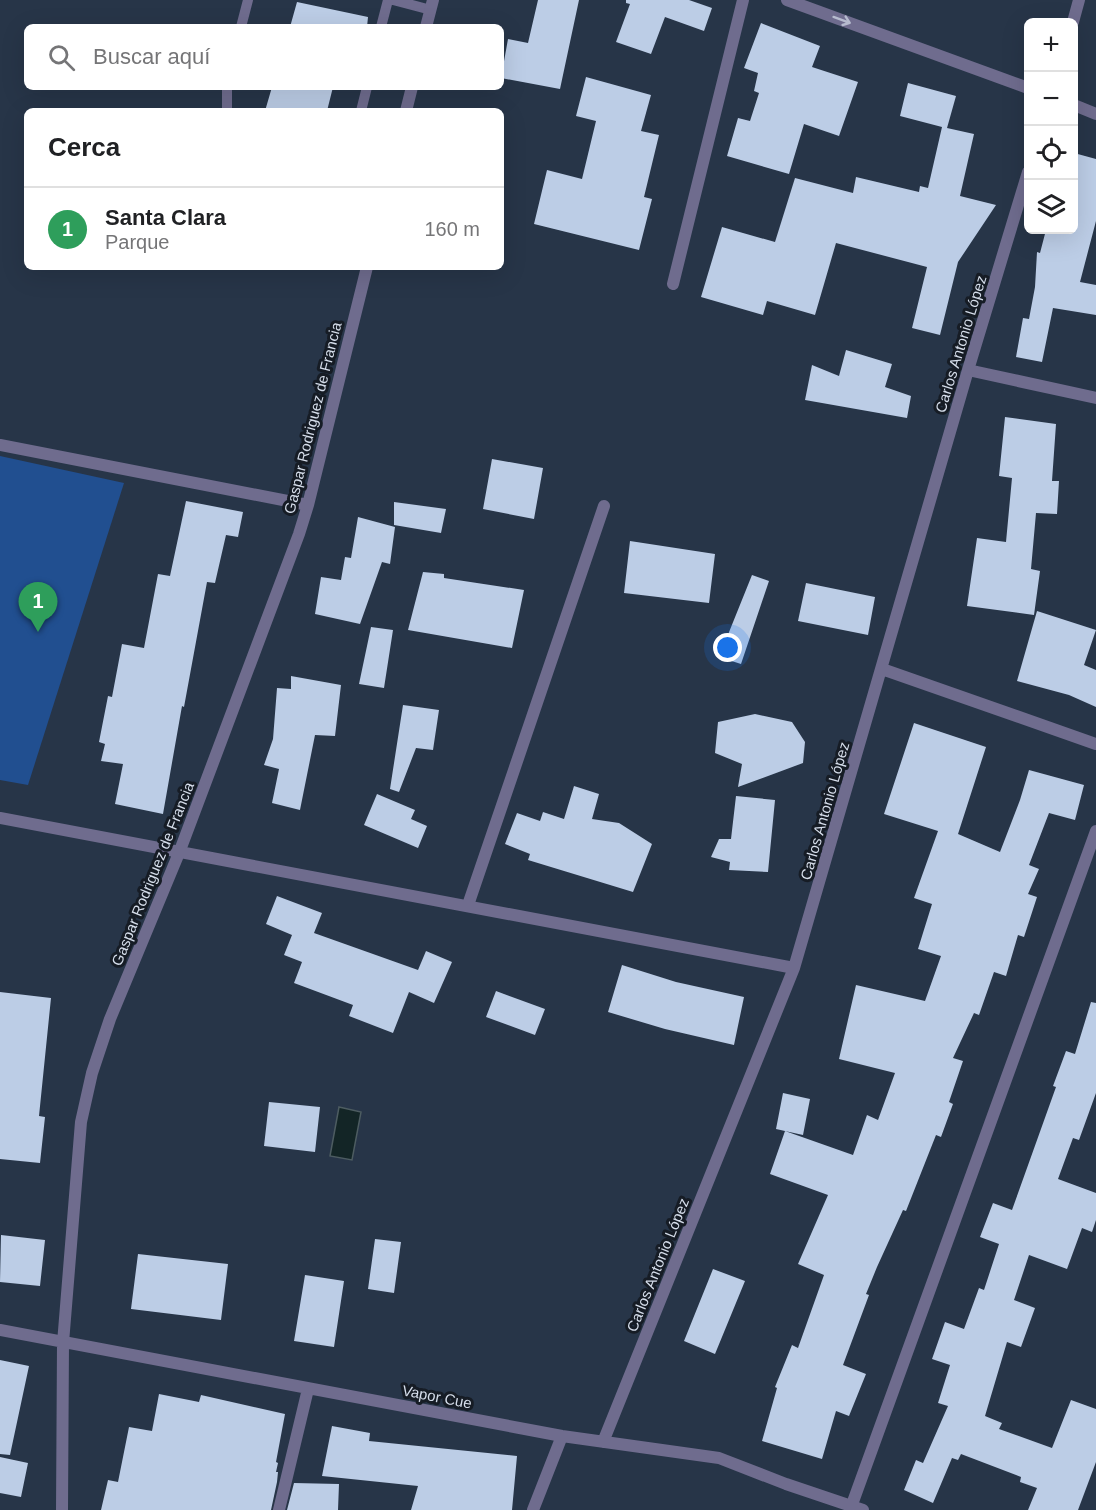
<!DOCTYPE html>
<html lang="es">
<head>
<meta charset="utf-8">
<style>
	:root { --surface:#fff; --page:#f6f6f6; --text:#202124; --muted:#757577; --line:#e0e0e0; --accent:#29725f }
	body { margin:0; font-family:Arial,sans-serif; background:var(--page); color:var(--text) }
	.controls { position:absolute; right:18px; top:18px; display:grid; overflow:hidden; border-radius:9px; box-shadow:0 6px 24px #0002 }
	.controls button { width:54px; height:54px; display:grid; place-items:center; padding:0; border:0; border-bottom:2px solid var(--line); background:var(--surface); color:var(--text); font:30px sans-serif }
	.you { position:absolute; left:728px; top:648px; width:21px; height:21px; margin:-15px; border:4px solid #fff; border-radius:50%; background:#1a73e8; box-shadow:0 0 0 9px #1a73e833 }
	.badge { display:grid; place-items:center; width:39px; height:39px; border-radius:50%; background:var(--accent); color:#fff; font-size:20px; font-weight:700 }
	.pin { position:absolute; translate:-50% -50px; filter:drop-shadow(0 2px 3px #0008) }
	.pin::after { content:''; position:absolute; top:32px; width:21px; height:18px; background:inherit; clip-path:polygon(0 0,100% 0,50% 100%) }
	.list { margin:0; padding:0; list-style:none }
	h2 { display:flex; justify-content:space-between; align-items:center; height:78px; margin:0; padding:0 24px; font-size:26px }
	h2 small { font-size:20px; font-weight:400; color:var(--muted) }
	.list li { display:grid; grid-template-columns:39px 1fr auto; gap:18px; align-items:center; box-sizing:border-box; height:84px; padding:0 24px; border-top:2px solid var(--line) }
	.list b { display:block; font-size:22px; white-space:nowrap }
	.list p { margin:0; font-size:20px; white-space:nowrap; color:var(--muted) }
	.list em { font-size:20px; font-style:normal; color:var(--muted) }
	.icon { flex:none; width:33px; height:33px; fill:none; stroke:currentColor; stroke-width:2; stroke-linecap:round; stroke-linejoin:round }
	.map { position:relative; flex:none; width:1096px; height:1510px; overflow:hidden }
	.search { position:absolute; background:var(--surface); box-shadow:0 6px 24px #0002; left:24px; top:24px; width:480px; height:66px; display:flex; align-items:center; gap:15px; box-sizing:border-box; padding:0 21px; border-radius:9px; color:var(--muted); font-size:22px }
	.panel { position:absolute; background:var(--surface); box-shadow:0 6px 24px #0002; left:24px; top:108px; width:480px; height:162px; border-radius:9px }
	.map>svg:first-child { display:block }
</style>
</head>
<body>
<div class="map">
<svg width="1096" height="1510" viewBox="0 0 1096 1510">
	<rect width="100%" height="100%" fill="#273548"/>
	<!-- green -->
	<path fill="#214f90" d="M0 456 124 483 28 785 0 780Z"/>
	<!-- water -->
	<path fill="#132526" stroke="#4d5c61" stroke-width="1.5" d="M339 1107 361 1112 352 1160 330 1156Z"/>
	<!-- building -->
	<path fill="#bccde6" d="M538 0H579L560 89 501 78 508 39 528 43Z
		M626 0H689L712 8 704 31 665 17 651 54 616 42 630 4 626 3Z
		M297 2 368 17 367 27H290Z
		M761 23 820 46 812 67 858 82 839 136 804 124 789 174 727 156 738 118 750 121 759 93 754 91 758 73 744 68Z
		M586 77 651 95 641 131 659 135 644 197 652 199 639 250 534 224 547 170 582 179 596 121 576 116Z
		M908 83 956 96 947 128 974 134 960 196 996 205 958 262 940 335 912 328 927 267 836 243 815 315 767 301 763 315 701 297 722 227 775 242 795 178 853 193 856 177 919 192 920 186 928 188 942 127 900 116Z
		M272 87H333L327 111H265Z
		M1074 153 1096 159V221L1080 282 1096 285V315L1053 308 1042 362 1016 357 1023 318 1029 319 1035 287 1037 252 1040 253 1046 230H1074Z
		M846 350 892 364 885 387 911 396 907 418 805 400 812 365 839 376Z
		M1005 417 1056 424 1052 481H1059L1057 514 1036 513 1031 569 1040 571 1034 615 967 606 977 538 1006 542 1012 478 999 476Z
		M492 459 543 468 534 519 483 509Z
		M186 501 243 512 238 537 226 535 215 583 207 582 184 707 182 706 163 814 115 804 123 764 101 761 105 744 99 742 108 696 112 697 122 644 144 648 158 574 170 576Z
		M394 502 446 509 441 533 394 525Z
		M358 517 395 527 390 564 382 562 360 624 315 614 321 577 341 580 345 557 351 558Z
		M630 541 715 554 709 603 624 593Z
		M423 572 444 574V578L524 590 512 648 408 630Z
		M752 575 769 581 741 664 719 657Z
		M806 583 875 597 868 635 798 621Z
		M1037 611 1096 630 1084 665 1096 670V707L1069 695 1017 681Z
		M371 627 393 630 384 688 359 684Z
		M291 676 341 685 335 736 315 735 300 810 272 803 279 769 264 765 273 739 277 688 291 689Z
		M403 705 439 710 433 750 416 748 399 792 390 789Z
		M755 714 792 722 805 742 803 763 738 787 742 764 715 753 718 722Z
		M914 723 986 747 958 834 1000 852 1020 800 1029 770 1084 785 1075 820 1049 813 1029 865 1039 869 1028 894 1037 897 1024 937 1018 935 1006 976 994 972 979 1015 974 1013 953 1058 963 1061 949 1102 953 1104 941 1137 936 1135 906 1211 903 1210 877 1267 866 1294 869 1295 843 1365 866 1374 849 1416 836 1411 822 1459 762 1441 777 1388 775 1387 792 1345 798 1348 824 1275 798 1264 828 1195 770 1174 785 1131 853 1155 867 1115 878 1120 895 1073 839 1059 856 985 925 1001 941 956 918 949 932 904 914 898 938 831 884 814Z
		M574 786 599 794 592 819 619 823 652 844 633 892 528 860 530 854 505 844 517 813 540 821 543 812 564 819Z
		M377 794 415 810 411 819 427 826 418 848 364 825Z
		M736 796 775 800 768 872 729 870 730 862 711 857 719 839H731Z
		M277 896 322 913 314 933 418 970 426 951 452 962 434 1003 409 992 393 1033 349 1016 353 1005 294 983 302 962 284 955 292 935 266 924Z
		M622 965 676 982 744 997 734 1045 665 1029 608 1012Z
		M496 991 545 1009 535 1035 486 1017Z
		M0 992 51 998 39 1116 45 1117 40 1163 0 1159Z
		M1091 1002 1096 1003V1093L1079 1140 1073 1138 1058 1179 1096 1193V1220L1092 1232 1082 1228 1067 1269 1029 1255 1014 1300 1035 1308 1021 1347 1007 1342 985 1416 1002 1423 999 1429 1052 1448 1071 1400 1096 1409V1462L1078 1510H1028L1037 1488 1020 1482 1021 1477 961 1454 958 1460 952 1458 933 1503 904 1490 916 1460 923 1463 948 1406 938 1403 950 1365 932 1359 945 1322 964 1329 979 1288 984 1290 999 1244 980 1237 993 1203 1012 1210 1056 1087 1053 1086 1066 1051 1075 1054Z
		M783 1093 810 1099 803 1135 776 1129Z
		M269 1102 320 1107 315 1152 264 1146Z
		M1 1235 45 1240 40 1286 0 1282Z
		M375 1239 401 1242 394 1293 368 1289Z
		M138 1254 228 1264 221 1320 131 1309Z
		M713 1269 745 1281 715 1354 684 1341Z
		M305 1275 344 1281 334 1347 294 1341Z
		M0 1360 29 1366 10 1455 0 1454Z
		M159 1394 199 1402 201 1395 285 1414 276 1462 278 1463 276 1472H278L277 1482 271 1510H101L108 1480 118 1482 129 1427 152 1431Z
		M332 1426 370 1433 369 1441 517 1456 512 1510H411L418 1486 322 1476Z
		M0 1457 28 1463 21 1497 0 1493Z
		M294 1483 339 1484 338 1510H287Z"/>
	<g fill="none" stroke-linecap="round" stroke-linejoin="round">
		<!-- service -->
		<path stroke="#6f6c8e" stroke-width="10" d="M393 0 431 10
			M241 27 248 0
			M381 27 388 0
			M227 111V87
			M361 111 367 87"/>
		<!-- minor -->
		<path stroke="#6f6c8e" stroke-width="12" d="M787 0 1028 88
			M1073 22 1079 0
			M426 27 433 0
			M1074 105 1096 114
			M406 111 412 87
			M673 284 743 0
			M968 370 1096 398
			M0 445 308 505
			M882 669 1096 744
			M0 818 794 968
			M468 905 604 506
			M0 1330 562 1436 719 1458 786 1484 863 1510
			M603 1442 794 968 968 370 1028 172
			M62 1510 63 1343 81 1122 92 1073 110 1019 179 853 299 534 308 505 367 267
			M279 1510 308 1389
			M533 1510 562 1436
			M850 1510 1096 831"/>
	</g>
	<!-- one-way arrows -->
	<defs><path id="oneway-shaft" d="M-6 0H5M1.5-3L5.5 0L1.5 3" fill="none" stroke-width="1.6" stroke-linecap="round" stroke-linejoin="round" transform="scale(1.5)"/></defs>
	<use stroke="#b6bbce" href="#oneway-shaft" transform="translate(842 20) rotate(20)"/>
	<g text-anchor="middle" stroke-width="6" stroke-linejoin="round" paint-order="stroke">
		<!-- street labels -->
		<g font-size="15" fill="#d5ddea" stroke="#161c25">
			<text transform="translate(961 344) rotate(-73)" y="5">Carlos Antonio López</text>
			<text transform="translate(313 418) rotate(-76)" y="5">Gaspar Rodriguez de Francia</text>
			<text transform="translate(825 811) rotate(-74)" y="5">Carlos Antonio López</text>
			<text transform="translate(153 874) rotate(-68)" y="5">Gaspar Rodriguez de Francia</text>
			<text transform="translate(658 1265) rotate(-68)" y="5">Carlos Antonio López</text>
			<text transform="translate(437 1397) rotate(11)" y="5">Vapor Cue</text>
		</g>
	</g>
</svg>
<div class="controls">
<button>+</button>
<button>−</button>
<button><svg class="icon" aria-label="locate" viewBox="0 0 24 24"><circle cx="12" cy="12" r="6"/><path d="M12 2v4M12 18v4M2 12h4M18 12h4"/></svg></button>
<button><svg class="icon" aria-label="layers" viewBox="0 0 24 24"><path d="M12 4l9 5-9 5-9-5zM3 14l9 5 9-5"/></svg></button>
</div>
<div class="you"></div>
<div class="pin badge" style="left:38px;top:632px;background:#2e9e5b">1</div>
<div class="search"><svg class="icon" aria-label="search" viewBox="0 0 24 24"><circle cx="10" cy="10" r="6"/><path d="M15 15l6 6"/></svg>Buscar aquí</div>
<section class="panel">
<h2>Cerca<small></small></h2>
<ul class="list">
<li><span class="badge" style="background:#2e9e5b">1</span><div><b>Santa Clara</b><p>Parque</p></div><em>160 m</em></li>
</ul>
</section>
</div>
</body>
</html>
